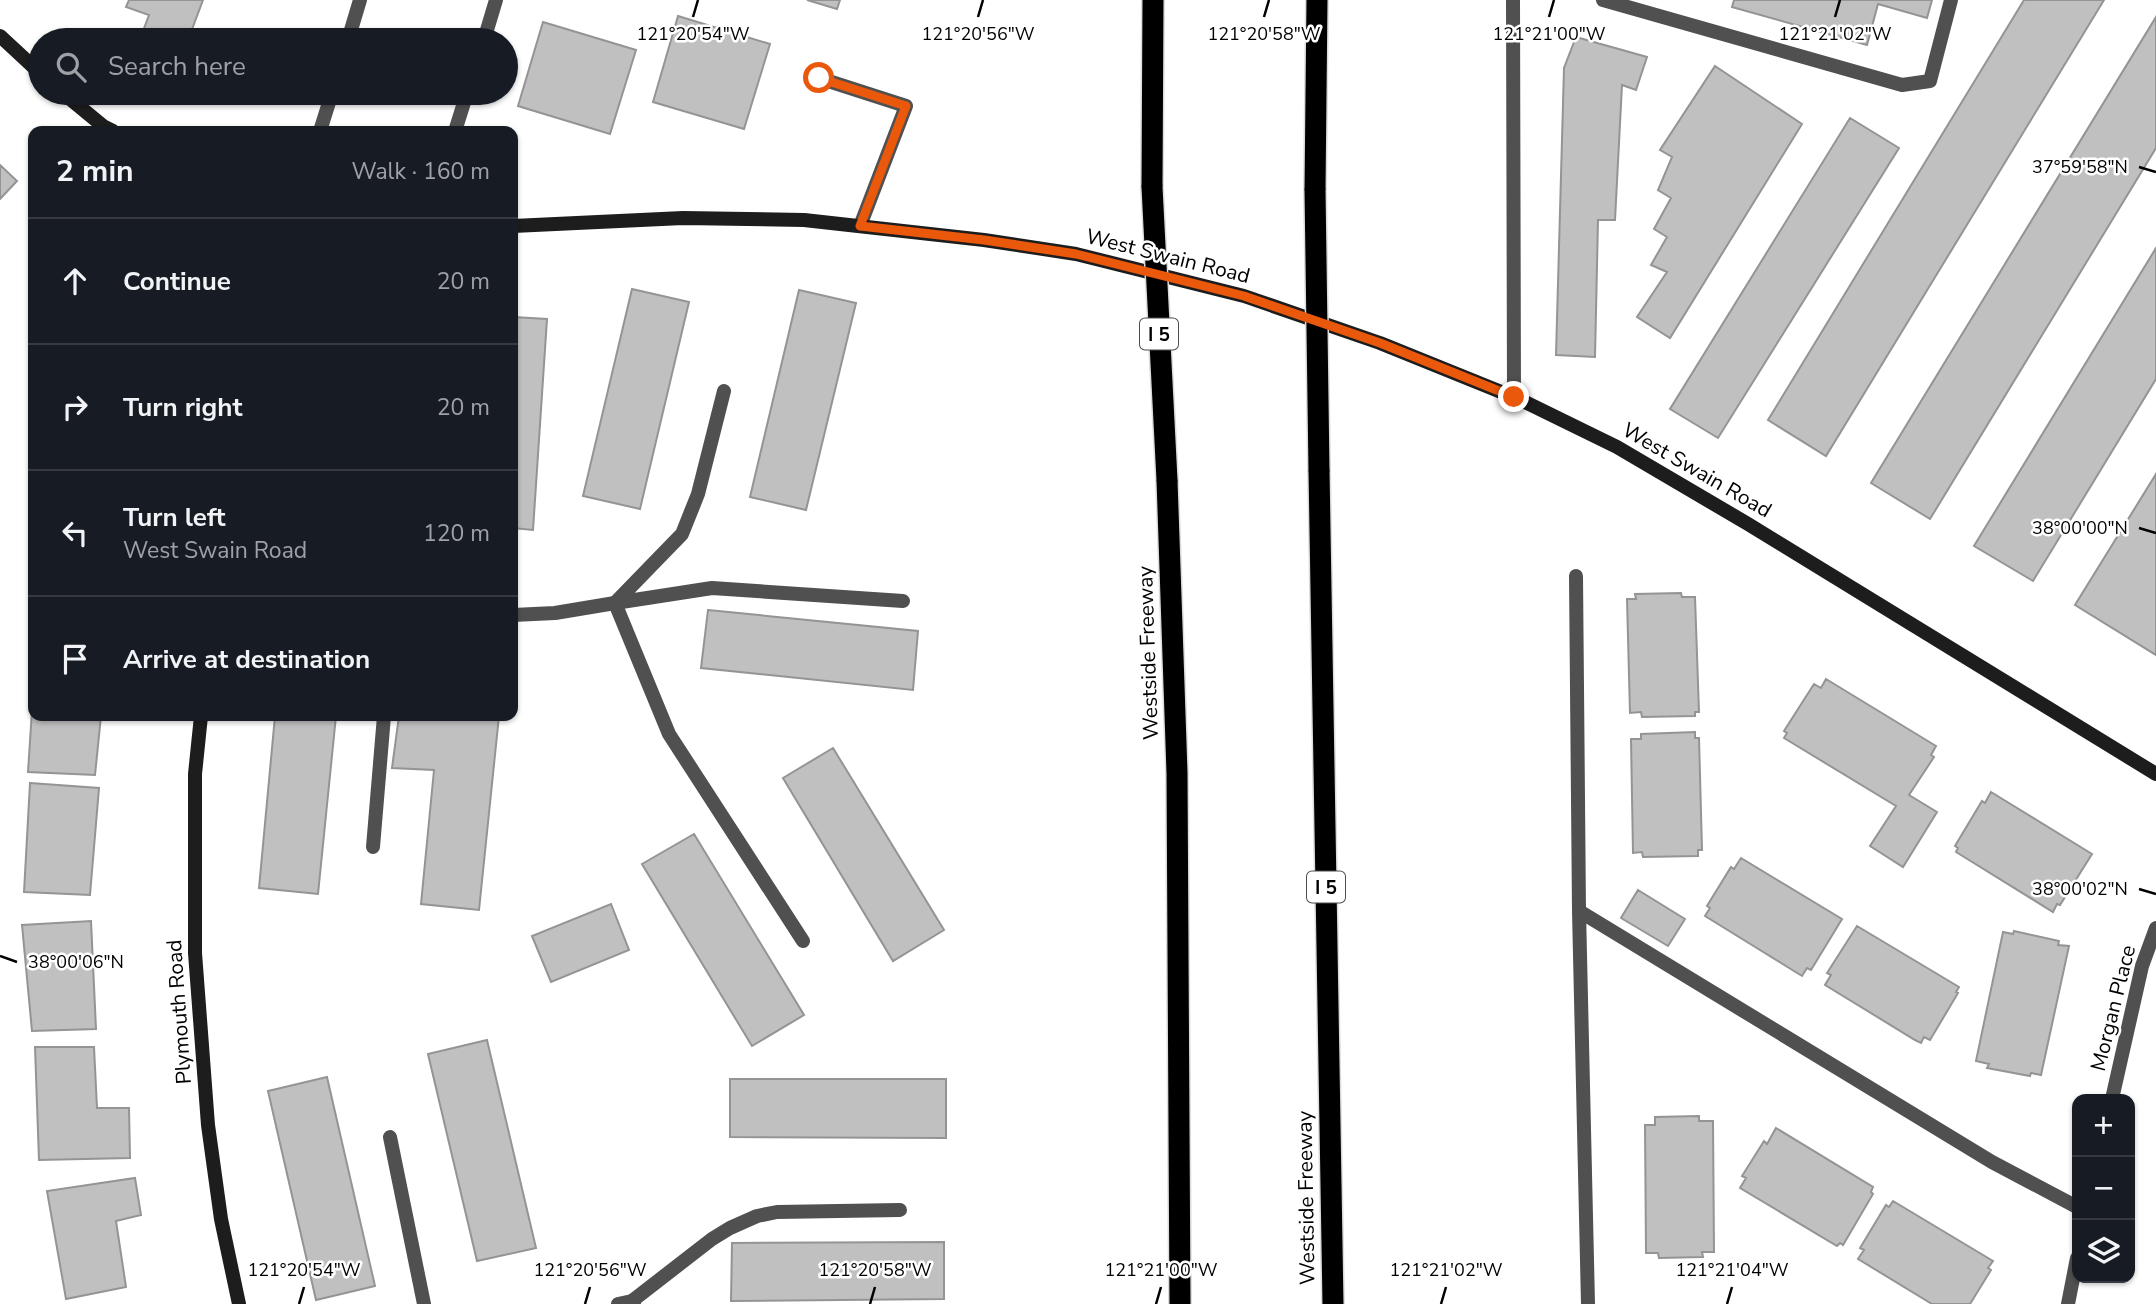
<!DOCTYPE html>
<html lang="en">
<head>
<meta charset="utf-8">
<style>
	:root { --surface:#171b24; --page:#242831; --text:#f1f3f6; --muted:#9ea1a6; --line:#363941 }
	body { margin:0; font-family:"Nunito Sans",sans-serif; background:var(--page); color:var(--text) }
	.controls { position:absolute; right:21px; bottom:21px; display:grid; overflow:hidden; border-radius:14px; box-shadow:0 2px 5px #0004 }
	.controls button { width:63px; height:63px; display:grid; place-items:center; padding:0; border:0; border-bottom:2px solid var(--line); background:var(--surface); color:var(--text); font:35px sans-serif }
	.stop { position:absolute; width:21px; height:21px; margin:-16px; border:5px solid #ea580c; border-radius:50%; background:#fff }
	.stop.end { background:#ea580c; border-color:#fff; box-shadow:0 2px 7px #0008 }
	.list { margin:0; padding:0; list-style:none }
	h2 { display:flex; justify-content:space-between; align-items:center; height:91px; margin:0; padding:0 28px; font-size:30px }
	h2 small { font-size:23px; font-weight:400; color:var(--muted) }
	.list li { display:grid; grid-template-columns:46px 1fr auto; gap:21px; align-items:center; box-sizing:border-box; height:126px; padding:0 28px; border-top:2px solid var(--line) }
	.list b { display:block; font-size:26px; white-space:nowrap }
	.list p { margin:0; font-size:23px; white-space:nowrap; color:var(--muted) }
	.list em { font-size:23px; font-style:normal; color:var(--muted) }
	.icon { flex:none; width:38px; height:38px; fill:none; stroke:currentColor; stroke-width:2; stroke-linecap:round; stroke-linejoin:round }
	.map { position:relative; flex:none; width:2156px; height:1304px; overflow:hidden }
	.search { position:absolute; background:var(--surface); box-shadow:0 2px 5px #0004; left:28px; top:28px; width:490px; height:77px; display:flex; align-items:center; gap:18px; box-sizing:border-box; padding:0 24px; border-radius:38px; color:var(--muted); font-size:26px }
	.panel { position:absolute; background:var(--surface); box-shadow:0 2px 5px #0004; left:28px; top:126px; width:490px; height:595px; border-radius:14px }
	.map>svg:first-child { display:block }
</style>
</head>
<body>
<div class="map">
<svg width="2156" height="1304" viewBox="0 0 2156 1304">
	<rect width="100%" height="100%" fill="#fff"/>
	<!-- building -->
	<path fill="#c0c0c0" stroke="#949494" stroke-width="2" d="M129 0H203L188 40 140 39 149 15 126 7Z
		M807 0H840L837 9Z
		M1734 0H1932L1927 18 1878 4 1867 45 1732 7Z
		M2024 0H2104L1826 456 1768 420Z
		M678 16 770 44 744 129 653 102Z
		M2156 17V148L1930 519 1871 483Z
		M543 22 636 50 610 134 518 106Z
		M1576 37 1647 57 1636 90 1622 85 1615 220H1598L1595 357 1556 355 1564 68Z
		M1715 66 1802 124 1670 338 1637 317 1667 272 1651 265 1667 237 1654 229 1671 198 1658 190 1672 157 1660 150Z
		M1850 118 1899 148 1718 438 1670 409Z
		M0 165 17 181 0 199Z
		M2156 248V379L2033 581 1974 546Z
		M632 289 689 302 640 509 583 496Z
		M799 290 856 303 806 510 750 497Z
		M513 317 547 319 533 530 513 528Z
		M2156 474V655L2075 605Z
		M1681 593 1682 597H1695L1699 712H1695V716L1642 717 1641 712 1630 713 1627 599H1636L1635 594Z
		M708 610 918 631 913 690 701 668Z
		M1826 679 1936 746 1931 755 1934 757 1909 795 1937 812 1903 867 1870 846 1896 806 1784 738 1787 733 1784 731 1814 684 1821 688Z
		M33 695V716H101L95 775 28 772Z
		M275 716H336L318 894 259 888Z
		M399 716H499L479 910 421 904 434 770 392 768Z
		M1695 732V738H1699L1702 850H1698V856L1643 857 1642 852 1633 853 1631 739H1641V734Z
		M833 748 944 930 893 961 783 778Z
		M30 783 99 788 90 895 24 892Z
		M1991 792 2092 854 2060 905 2057 904 2053 912 1956 852 1958 848 1955 846 1982 801 1985 803Z
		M694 834 804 1015 752 1046 642 864Z
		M1741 858 1842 919 1811 970 1807 968 1802 976 1705 916 1710 908 1707 906 1731 867 1734 869Z
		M1638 890 1685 919 1668 946 1621 918Z
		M611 904 629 950 551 982 532 936Z
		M91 921 96 1029 32 1031 22 925Z
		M1857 926 1959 987 1956 992 1958 993 1930 1040 1924 1037 1921 1043 1915 1040 1825 985 1831 975 1827 973Z
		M2014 931 2059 941 2058 945 2069 946 2041 1075 2031 1073 2030 1076 1987 1068 1989 1064 1976 1061 2003 932 2013 934Z
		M487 1040 536 1248 477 1261 428 1054Z
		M35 1047H94L97 1108H129L130 1158 39 1160Z
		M327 1077 375 1286 316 1300 268 1091Z
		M730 1079H946V1138L730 1137Z
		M1699 1116V1121H1713L1714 1252H1702L1703 1257 1659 1258 1658 1253H1646L1645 1125H1655V1117Z
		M1776 1128 1873 1187 1871 1192 1873 1194 1843 1245 1840 1243 1837 1246 1740 1188 1746 1178 1742 1176 1764 1141 1767 1144Z
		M135 1178 141 1215 116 1221 126 1287 66 1299 47 1191Z
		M1893 1201 1993 1261 1988 1268 1991 1270 1970 1304H1932L1858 1259 1864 1250 1860 1248 1886 1205 1889 1207Z
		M944 1242V1299L731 1301 732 1243Z"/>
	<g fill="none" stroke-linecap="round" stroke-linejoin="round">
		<!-- highway casing -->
		<g stroke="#dbdbdb" stroke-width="24">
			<path id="highway" d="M1152 187 1153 0
				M1315 190 1317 0
				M1319 470 1333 1304
				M1167 480 1177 773 1180 1304"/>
		</g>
		<!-- lane -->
		<path stroke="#505050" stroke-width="14" d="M1513 0 1514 397
			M1603 0 1902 85 1930 81 1951 0
			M484 40 496 0
			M819 78 906 106 860 226
			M456 128 467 93
			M1576 576 1579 911 1992 1162 2077 1207
			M615 603 669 734 803 941
			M615 603 712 588 903 601
			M615 603 682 534 698 494 724 391
			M373 847 384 716
			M1579 911 1588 1304
			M390 1137 424 1304
			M634 1304 632 1301 712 1239 730 1228 757 1216 777 1212 900 1210"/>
		<!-- street -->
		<path stroke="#505050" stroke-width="14" d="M348 40 360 0
			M320 131 332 93
			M513 615 555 613 615 603
			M2112 1099 2142 966 2156 928
			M618 1304 632 1301
			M2068 1304 2077 1258"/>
		<!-- secondary -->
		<path stroke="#1d1d1d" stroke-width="14" d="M0 36 40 73
			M63 93 103 126 113 131
			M513 226 683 218 804 220 984 240 1076 254 1244 296 1380 343 1521 400 1617 447 1748 524 2156 774
			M201 716 195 774V953L208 1125 221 1219 239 1304"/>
		<!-- highway -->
		<use href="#highway" stroke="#000" stroke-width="21"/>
		<!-- highway-bridge casing -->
		<g stroke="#dbdbdb" stroke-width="24" stroke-linecap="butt">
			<path id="highway-bridge" d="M1152 187 1167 480
				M1315 190 1319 470"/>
		</g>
		<!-- highway-bridge -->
		<use href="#highway-bridge" stroke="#000" stroke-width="21"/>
	</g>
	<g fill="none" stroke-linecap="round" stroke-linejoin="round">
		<!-- route -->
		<path stroke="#ea580c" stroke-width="9" d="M819 78 906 106 860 226 984 240 1076 254 1244 296 1380 343 1514 397"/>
	</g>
	<!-- ticks -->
	<path fill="none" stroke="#000" stroke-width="2.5" d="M693 17 698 0M978 17 983 0M1264 17 1269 0M1549 17 1554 0M1835 17 1840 0M2139 167 2156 172M2139 528 2156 533M2139 889 2156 894M0 956 17 962M299 1304 304 1287M585 1304 590 1287M870 1304 875 1287M1156 1304 1161 1287M1441 1304 1446 1287M1727 1304 1732 1287"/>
	<g text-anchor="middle" stroke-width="5" stroke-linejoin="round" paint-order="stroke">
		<!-- shield labels -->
		<g fill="#fff" stroke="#4c4c4c" stroke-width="2">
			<rect x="1140" y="318.5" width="38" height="31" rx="5"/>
			<rect x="1307" y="871.5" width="38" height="31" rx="5"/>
		</g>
		<g font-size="19" font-weight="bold" fill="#000">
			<text x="1159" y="341">I 5</text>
			<text x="1326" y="894">I 5</text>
		</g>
		<!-- street labels -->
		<g font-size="21" fill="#000" stroke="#fff">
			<text transform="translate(1168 256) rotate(14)" y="7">West Swain Road</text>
			<text transform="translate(1697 470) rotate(30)" y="7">West Swain Road</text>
			<text transform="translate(1148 653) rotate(-92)" y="7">Westside Freeway</text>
			<text transform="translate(2113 1008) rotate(-76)" y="7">Morgan Place</text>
			<text transform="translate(179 1012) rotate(-94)" y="7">Plymouth Road</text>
			<text transform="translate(1306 1198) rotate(-91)" y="7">Westside Freeway</text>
		</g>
	</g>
	<g font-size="18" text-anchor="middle" fill="#000" stroke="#fff" stroke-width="5" stroke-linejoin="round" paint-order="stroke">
		<text x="693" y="40">121°20'54"W</text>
		<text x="978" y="40">121°20'56"W</text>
		<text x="1264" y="40">121°20'58"W</text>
		<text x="1549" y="40">121°21'00"W</text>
		<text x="1835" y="40">121°21'02"W</text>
		<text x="2080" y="173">37°59'58"N</text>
		<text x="2080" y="534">38°00'00"N</text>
		<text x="2080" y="895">38°00'02"N</text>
		<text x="76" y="968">38°00'06"N</text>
		<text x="304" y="1276">121°20'54"W</text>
		<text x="590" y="1276">121°20'56"W</text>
		<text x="875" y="1276">121°20'58"W</text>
		<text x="1161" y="1276">121°21'00"W</text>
		<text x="1446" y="1276">121°21'02"W</text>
		<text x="1732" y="1276">121°21'04"W</text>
	</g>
</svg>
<div class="controls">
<button>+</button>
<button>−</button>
<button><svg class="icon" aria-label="layers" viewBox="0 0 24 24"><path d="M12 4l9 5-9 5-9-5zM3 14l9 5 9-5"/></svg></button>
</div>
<div class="stop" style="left:819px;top:78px"></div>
<div class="stop end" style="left:1514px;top:397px"></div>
<div class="search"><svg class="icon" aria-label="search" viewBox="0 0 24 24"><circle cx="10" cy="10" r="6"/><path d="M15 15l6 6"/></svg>Search here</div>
<section class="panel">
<h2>2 min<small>Walk · 160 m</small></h2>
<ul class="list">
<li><svg class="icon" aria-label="ahead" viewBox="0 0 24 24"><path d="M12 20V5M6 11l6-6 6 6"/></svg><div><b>Continue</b></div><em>20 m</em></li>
<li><svg class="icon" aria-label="right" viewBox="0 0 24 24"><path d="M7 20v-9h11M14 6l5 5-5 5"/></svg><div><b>Turn right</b></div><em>20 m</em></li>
<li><svg class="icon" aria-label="left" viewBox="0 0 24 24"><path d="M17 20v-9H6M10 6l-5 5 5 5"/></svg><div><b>Turn left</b><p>West Swain Road</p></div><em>120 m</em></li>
<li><svg class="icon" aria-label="arrive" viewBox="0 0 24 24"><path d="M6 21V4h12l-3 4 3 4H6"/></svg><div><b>Arrive at destination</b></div></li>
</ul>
</section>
</div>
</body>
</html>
